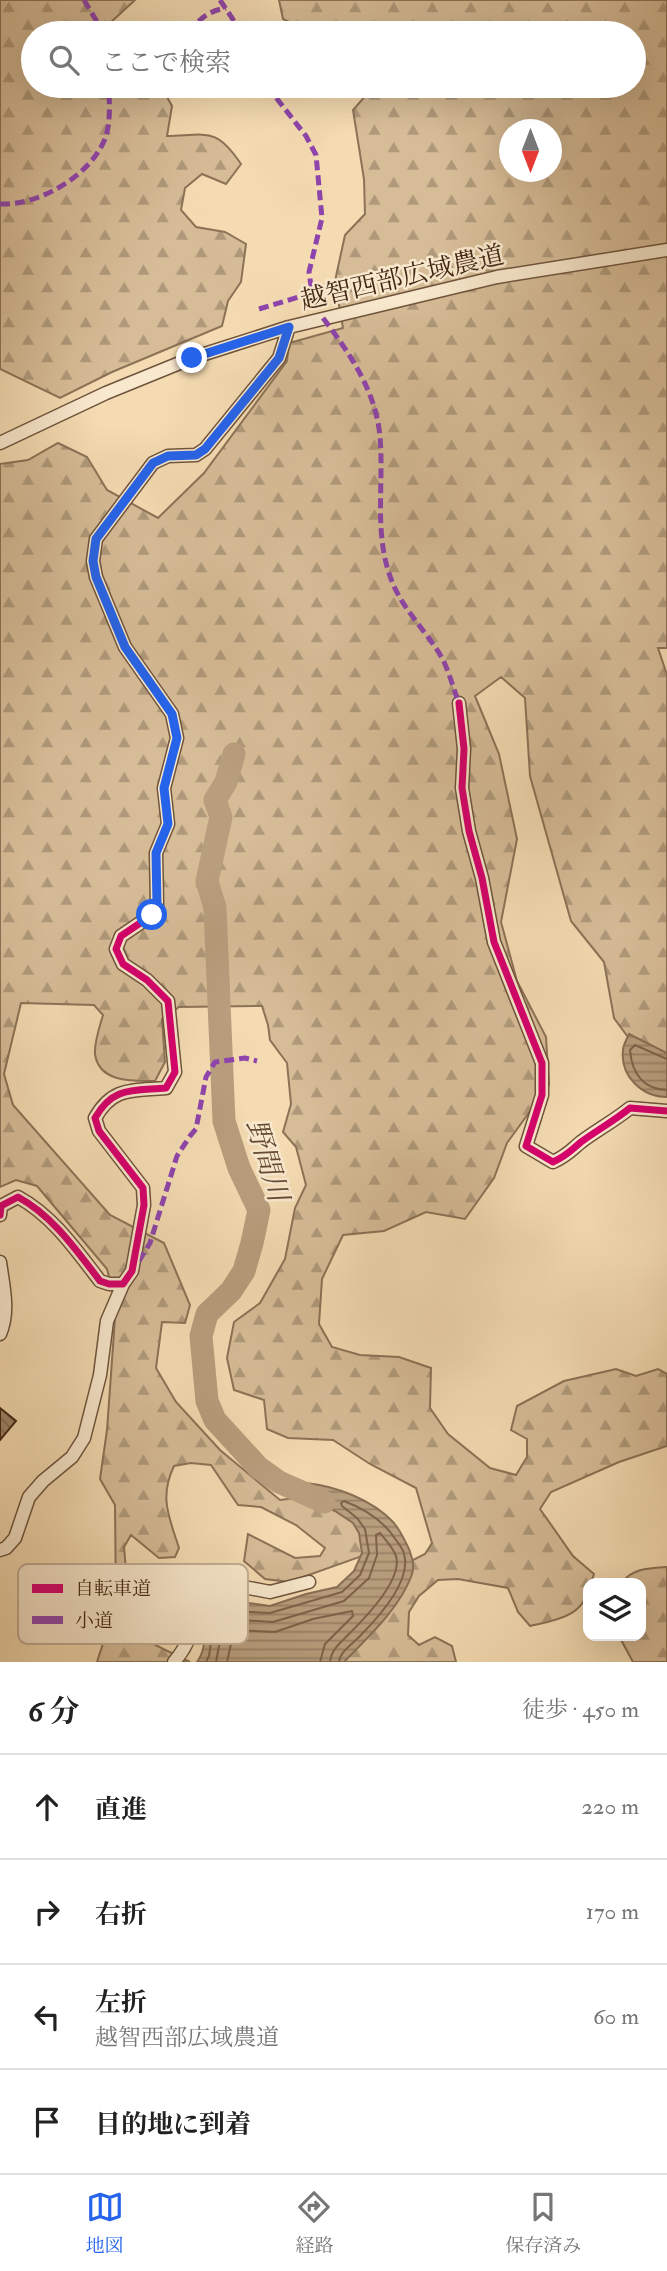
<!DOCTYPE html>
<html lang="ja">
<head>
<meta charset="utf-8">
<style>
	:root { --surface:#fff; --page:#f2f2f2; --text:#222; --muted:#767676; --line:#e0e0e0; --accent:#2563eb }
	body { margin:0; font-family:"IM FELL Double Pica","Noto Serif JP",serif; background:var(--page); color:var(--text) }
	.controls { position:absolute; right:21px; bottom:21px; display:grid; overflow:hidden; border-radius:14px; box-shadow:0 7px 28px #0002 }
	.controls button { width:63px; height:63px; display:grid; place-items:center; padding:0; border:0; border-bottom:2px solid var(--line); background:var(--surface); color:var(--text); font:35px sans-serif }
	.compass { position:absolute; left:499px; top:119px; width:63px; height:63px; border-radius:50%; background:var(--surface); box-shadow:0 7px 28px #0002; rotate:180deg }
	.stop { position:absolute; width:21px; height:21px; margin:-16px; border:5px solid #2563eb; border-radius:50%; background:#fff }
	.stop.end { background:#2563eb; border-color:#fff; box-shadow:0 2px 7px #0008 }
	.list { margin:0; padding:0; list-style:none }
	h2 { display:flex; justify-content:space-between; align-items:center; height:91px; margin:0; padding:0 28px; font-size:30px }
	h2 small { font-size:23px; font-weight:400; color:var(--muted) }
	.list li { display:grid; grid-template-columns:46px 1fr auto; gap:21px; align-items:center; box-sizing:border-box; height:105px; padding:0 28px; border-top:2px solid var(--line) }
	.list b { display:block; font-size:26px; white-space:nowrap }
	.list p { margin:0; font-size:23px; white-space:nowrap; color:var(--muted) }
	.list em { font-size:23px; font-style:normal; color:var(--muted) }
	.icon { flex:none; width:38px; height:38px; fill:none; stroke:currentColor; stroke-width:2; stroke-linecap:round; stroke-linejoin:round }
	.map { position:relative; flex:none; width:667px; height:1662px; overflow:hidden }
	.search { position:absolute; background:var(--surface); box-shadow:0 7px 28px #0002; left:21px; right:21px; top:21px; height:77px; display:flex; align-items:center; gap:18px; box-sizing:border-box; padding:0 24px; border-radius:38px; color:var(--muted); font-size:26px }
	.sheet { height:511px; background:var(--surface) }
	nav { display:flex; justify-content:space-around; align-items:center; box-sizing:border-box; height:98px; border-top:2px solid var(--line); background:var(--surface); font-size:19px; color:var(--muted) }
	nav a { display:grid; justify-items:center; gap:4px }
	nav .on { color:var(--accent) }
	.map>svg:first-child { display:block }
</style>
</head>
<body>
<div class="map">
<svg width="667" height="1662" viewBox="0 0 667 1662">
	<defs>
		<pattern id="forest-firs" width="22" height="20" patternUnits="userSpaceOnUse" patternTransform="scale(1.75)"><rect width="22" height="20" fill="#d6bc97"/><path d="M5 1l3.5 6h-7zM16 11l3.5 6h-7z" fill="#af997a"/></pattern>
		<pattern id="water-rules" width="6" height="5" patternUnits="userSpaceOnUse" patternTransform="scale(1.75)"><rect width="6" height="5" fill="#b89e7d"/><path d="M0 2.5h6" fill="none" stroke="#978165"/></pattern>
		<pattern id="building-back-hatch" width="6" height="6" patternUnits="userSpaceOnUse" patternTransform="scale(1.75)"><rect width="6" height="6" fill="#9f8567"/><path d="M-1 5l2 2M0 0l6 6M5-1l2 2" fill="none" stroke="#836d54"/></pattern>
	</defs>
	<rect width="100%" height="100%" fill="#f4dbb2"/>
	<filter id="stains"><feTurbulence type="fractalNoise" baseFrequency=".00286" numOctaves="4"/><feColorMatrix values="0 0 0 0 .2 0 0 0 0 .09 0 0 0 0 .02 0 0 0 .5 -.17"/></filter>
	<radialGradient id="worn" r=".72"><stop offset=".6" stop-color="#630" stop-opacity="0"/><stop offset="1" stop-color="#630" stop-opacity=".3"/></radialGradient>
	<!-- forest -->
	<path fill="url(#forest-firs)" stroke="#8c7256" stroke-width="2" fill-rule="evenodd" d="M0 0H135L110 23 109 33H33V86H161L172 106 167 136C208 135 216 127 241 164L226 184 202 174 185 188 181 210 196 227 225 232 246 244 241 282 228 301 222 326 112 372 60 398 0 369Z
		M279 0H667V648H658L667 675V1060L636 1048 614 1018 604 962 571 921 530 776 525 698 501 677 475 696 499 754 517 839 501 922 517 981 546 1037 549 1085 507 1143 494 1178 465 1219 426 1212 384 1231 343 1235 322 1279 319 1324 332 1347 360 1355 399 1357 431 1368 430 1408 448 1434 490 1468 516 1475 527 1457V1439L511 1430 517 1406 564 1381 616 1369 636 1376 658 1369 667 1374V1446L619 1462 551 1492 540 1509 573 1556 594 1574 591 1583H588C588 1616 556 1620 530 1626L518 1612 508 1588 458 1579 438 1580 419 1596 409 1612 408 1635 419 1645 435 1637 452 1646 456 1662H325L405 1564 425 1554 432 1543 416 1488 370 1464 333 1440 288 1438 267 1429 264 1400 234 1390 227 1358 234 1322 260 1303 285 1259 295 1208 306 1185 296 1147 283 1132 291 1104 287 1063 270 1040 268 1025 262 1006 179 1007 162 1019 165 1062 155 1081C133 1081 99 1083 95 1054 94 1042 100 1026 103 1015L94 1005 21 1003 4 1074 13 1105 110 1215 164 1243 190 1305 185 1323 162 1322 156 1368 176 1402 220 1450 280 1500 320 1495 355 1512 368 1554 289 1582 265 1579 244 1561 248 1534 295 1558 320 1556 325 1548 296 1525 261 1507 238 1505 211 1465 191 1463 174 1466C159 1497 169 1517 179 1548L175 1557 159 1558 131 1535 124 1547 130 1618 143 1639 190 1662H97L116 1603 115 1505 100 1479 107 1430 116 1304 107 1269 37 1186 16 1180 0 1187V464L28 460 58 443 87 457 107 490 158 518 204 473 287 361 289 343 343 328 335 281 345 235 365 214 364 179 353 110 374 86H634V33H369L303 29 283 19ZM510 130H552V172H510Z
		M667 1567V1662H633L619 1636H641V1583H622C631 1568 651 1568 667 1567Z"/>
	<!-- water -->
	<path fill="url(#water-rules)" stroke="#896e53" stroke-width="2" d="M629 1034 667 1053V1097C642 1097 620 1076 623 1050 623 1045 627 1039 629 1034Z
		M306 1483C336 1486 373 1500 394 1523 398 1528 402 1535 405 1541 411 1551 416 1566 411 1577 398 1610 368 1637 344 1662H197C211 1643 200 1615 214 1597L230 1604 248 1603 270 1606 306 1594 337 1587 354 1571 362 1553 359 1533 353 1523 335 1511 295 1494 298 1486Z"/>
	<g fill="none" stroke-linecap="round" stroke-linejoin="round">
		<!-- shore -->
		<path stroke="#7e6249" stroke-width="2" d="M667 1059 635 1045 630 1050C632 1073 642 1089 667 1090
			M206 1662 209 1656 216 1607 230 1611 270 1613 342 1592 360 1575 369 1553 365 1529 357 1518 342 1506 341 1503 344 1501C365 1509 384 1521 396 1540 399 1544 403 1549 404 1554 412 1581 377 1619 359 1637 352 1644 340 1652 339 1662
			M216 1662 224 1619 273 1622 344 1601 369 1578 377 1555 376 1535 380 1533C385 1539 393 1548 396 1556 403 1580 364 1619 348 1635 340 1643 331 1650 330 1662
			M227 1662 234 1630 275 1632 313 1619 352 1611 353 1616 325 1644 320 1662"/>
		<!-- river -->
		<path stroke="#b89e7d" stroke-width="23" d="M234 754 226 782 215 800 221 817 207 881 215 908 224 1121 239 1168 259 1210 252 1243 244 1271 231 1291 207 1314 201 1336 207 1401 215 1420 258 1467 279 1482 324 1502"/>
	</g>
	<!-- building -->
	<path fill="url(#building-back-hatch)" stroke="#432715" stroke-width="2" d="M0 1408 16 1421 0 1440Z"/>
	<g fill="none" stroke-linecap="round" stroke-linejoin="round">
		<!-- minor casing -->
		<g stroke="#6f543c" stroke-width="15">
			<path id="minor" d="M0 443 106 393 192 358 289 327 497 277 667 250
				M459 703 464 749 462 788 469 831 482 878 494 942 542 1063V1095L526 1146 553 1162C568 1155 570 1151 581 1142 597 1130 614 1121 630 1108L667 1111
				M0 1215 1 1206 18 1197C53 1216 76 1250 100 1281L109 1284H123L132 1271 144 1205 143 1188 99 1131 95 1118C113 1086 133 1091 166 1088L175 1072 168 1001 147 980 123 964 116 949 121 936 152 915 157 905 156 853 168 824 164 788 177 738 172 714 125 647 96 577 93 561 96 539 153 463 168 456 196 455 205 449 279 358 289 327
				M0 1262C3 1285 10 1311 0 1334
				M0 1550 6 1548 15 1538 29 1497 43 1481 72 1457 84 1438 100 1375 107 1321 123 1284
				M174 1662C193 1640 193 1623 201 1597L214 1588H249L270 1592 309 1582"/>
		</g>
		<!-- minor -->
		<use href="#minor" stroke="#f8e8cd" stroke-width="12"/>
		<!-- quiet -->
		<path stroke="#8e44ad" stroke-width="5" stroke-dasharray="10 5" stroke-linecap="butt" d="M84 0 103 32
			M220 0 242 33
			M189 33C199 19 208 11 226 8
			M0 204C40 206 93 174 106 136 111 120 109 101 109 86
			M259 309 312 293 309 272 322 218 316 155 306 136 267 86
			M323 318C350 354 376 391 380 437 384 484 374 531 390 576 400 607 426 630 442 658 449 671 453 688 459 703
			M139 1261 150 1243 177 1156 190 1136 196 1129 206 1077 215 1062 245 1058 257 1061"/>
		<!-- cycleway casing -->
		<g stroke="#f8e8cd" stroke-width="11">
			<path id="cycleway" d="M459 703 464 749 462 788 469 831 482 878 494 942 542 1063V1095L526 1146 553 1162C568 1155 570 1151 581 1142 597 1130 614 1121 630 1108L667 1111
				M0 1215 1 1206 18 1197C53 1216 76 1250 100 1281L109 1284H123L132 1271 144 1205 143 1188 99 1131 95 1118C113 1086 133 1091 166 1088L175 1072 168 1001 147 980 123 964 116 949 121 936 152 915 157 905 156 853 168 824 164 788 177 738 172 714 125 647 96 577 93 561 96 539 153 463 168 456 196 455 205 449 279 358 289 327"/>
		</g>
		<!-- cycleway -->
		<use href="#cycleway" stroke="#d6006c" stroke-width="7"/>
	</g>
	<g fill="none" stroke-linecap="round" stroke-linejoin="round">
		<!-- route -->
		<path stroke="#2563eb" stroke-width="9" d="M152 915 157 905 156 853 168 824 164 788 177 738 172 714 125 647 96 577 93 561 96 539 153 463 168 456 196 455 205 449 279 358 289 327 192 358"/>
	</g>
	<g text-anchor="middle" stroke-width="5" stroke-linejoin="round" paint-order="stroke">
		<!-- street labels -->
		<g font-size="26" fill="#432715" stroke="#f8e8cd">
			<text transform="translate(402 277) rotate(-13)" y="9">越智西部広域農道</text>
		</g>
		<!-- water labels -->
		<g font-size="28" font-style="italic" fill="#664b34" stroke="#f8e8cd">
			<text transform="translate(268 1160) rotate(73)" y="10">野間川</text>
		</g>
	</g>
	<!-- legend -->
	<rect x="18" y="1564" width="230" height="80" rx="10" fill="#f8e8cd" stroke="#c2ae96" stroke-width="2"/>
	<rect x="32" y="1584" width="31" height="9" fill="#d6006c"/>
	<rect x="32" y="1616" width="31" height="8" fill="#8e44ad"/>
	<g font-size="19" fill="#432715">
		<text x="75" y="1595">自転車道</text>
		<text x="75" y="1627">小道</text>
	</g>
	<rect width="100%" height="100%" filter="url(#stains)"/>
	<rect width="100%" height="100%" fill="url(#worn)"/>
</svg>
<div class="controls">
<button><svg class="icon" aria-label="layers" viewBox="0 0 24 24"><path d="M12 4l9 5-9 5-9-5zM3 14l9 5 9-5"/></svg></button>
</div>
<svg class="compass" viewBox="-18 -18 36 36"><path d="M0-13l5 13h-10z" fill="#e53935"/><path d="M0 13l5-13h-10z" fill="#767676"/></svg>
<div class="stop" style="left:152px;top:915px"></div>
<div class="stop end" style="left:192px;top:358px"></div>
<div class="search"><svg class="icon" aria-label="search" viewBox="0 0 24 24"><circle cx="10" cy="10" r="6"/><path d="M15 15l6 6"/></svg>ここで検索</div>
</div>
<section class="sheet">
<h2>6 分<small>徒歩 · 450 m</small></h2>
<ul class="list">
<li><svg class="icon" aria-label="ahead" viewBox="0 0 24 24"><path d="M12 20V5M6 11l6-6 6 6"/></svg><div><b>直進</b></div><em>220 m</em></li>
<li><svg class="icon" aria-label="right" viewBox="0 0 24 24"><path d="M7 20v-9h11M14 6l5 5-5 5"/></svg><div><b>右折</b></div><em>170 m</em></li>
<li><svg class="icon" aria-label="left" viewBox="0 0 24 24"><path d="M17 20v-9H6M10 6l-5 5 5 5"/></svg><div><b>左折</b><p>越智西部広域農道</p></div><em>60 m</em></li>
<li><svg class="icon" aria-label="arrive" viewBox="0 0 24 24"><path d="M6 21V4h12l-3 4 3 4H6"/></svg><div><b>目的地に到着</b></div></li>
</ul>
</section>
<nav>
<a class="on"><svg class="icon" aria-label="map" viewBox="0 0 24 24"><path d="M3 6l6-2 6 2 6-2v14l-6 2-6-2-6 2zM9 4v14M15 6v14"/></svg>地図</a>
<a><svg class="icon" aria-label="directions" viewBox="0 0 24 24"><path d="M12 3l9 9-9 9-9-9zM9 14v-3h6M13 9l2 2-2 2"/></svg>経路</a>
<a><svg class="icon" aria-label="saved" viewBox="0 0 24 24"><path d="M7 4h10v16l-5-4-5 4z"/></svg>保存済み</a>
</nav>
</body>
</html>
